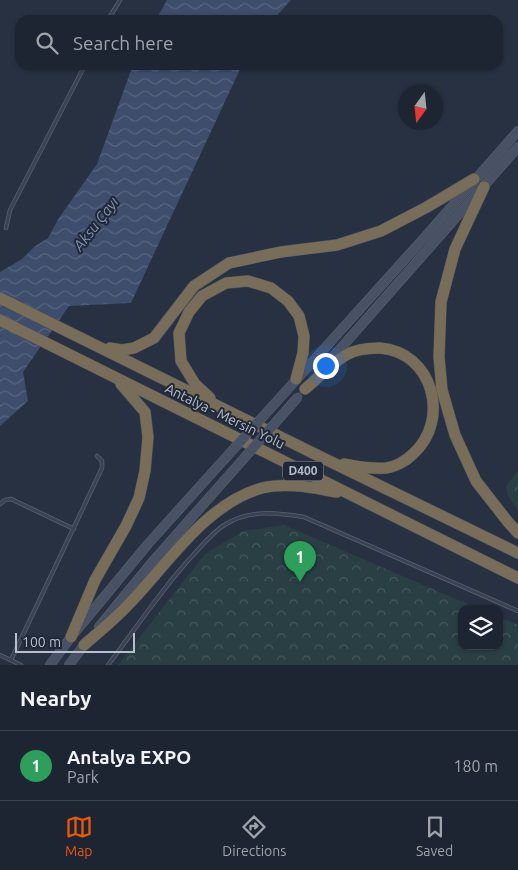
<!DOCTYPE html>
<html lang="en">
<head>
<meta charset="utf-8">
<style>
	:root { --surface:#1d2532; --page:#252d3a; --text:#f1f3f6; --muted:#a0a5ac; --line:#3b424d; --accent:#ea580c }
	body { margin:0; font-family:Ubuntu,sans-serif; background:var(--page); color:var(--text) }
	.controls { position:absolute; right:15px; bottom:15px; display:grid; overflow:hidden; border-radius:10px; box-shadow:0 1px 4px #0004 }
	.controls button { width:45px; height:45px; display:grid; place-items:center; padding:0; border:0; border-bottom:1px solid var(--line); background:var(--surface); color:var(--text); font:25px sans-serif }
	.compass { position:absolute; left:398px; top:85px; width:45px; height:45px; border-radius:50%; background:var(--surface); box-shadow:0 1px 4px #0004; rotate:195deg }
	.scale { position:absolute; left:15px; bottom:12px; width:120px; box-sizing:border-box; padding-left:5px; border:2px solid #b8bfcc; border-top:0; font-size:14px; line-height:18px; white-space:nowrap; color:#b8bfcc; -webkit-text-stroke:4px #202838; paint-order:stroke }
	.you { position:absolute; left:325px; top:365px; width:18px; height:18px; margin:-12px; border:4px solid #fff; border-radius:50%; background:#1a73e8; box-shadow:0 0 0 8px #1a73e833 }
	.badge { display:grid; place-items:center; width:32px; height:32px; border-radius:50%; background:var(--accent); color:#fff; font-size:16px; font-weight:700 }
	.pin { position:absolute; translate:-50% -41px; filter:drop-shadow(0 1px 2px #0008) }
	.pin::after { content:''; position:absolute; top:26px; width:18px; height:15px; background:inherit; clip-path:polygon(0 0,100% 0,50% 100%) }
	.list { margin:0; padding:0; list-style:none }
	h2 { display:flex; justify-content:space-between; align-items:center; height:65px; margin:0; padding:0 20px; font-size:21px }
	h2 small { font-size:16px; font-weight:400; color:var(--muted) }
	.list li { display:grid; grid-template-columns:32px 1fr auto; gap:15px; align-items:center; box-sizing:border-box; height:70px; padding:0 20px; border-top:1px solid var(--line) }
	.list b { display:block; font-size:19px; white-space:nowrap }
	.list p { margin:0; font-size:16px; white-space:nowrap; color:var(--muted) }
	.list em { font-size:16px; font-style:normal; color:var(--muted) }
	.icon { flex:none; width:28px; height:28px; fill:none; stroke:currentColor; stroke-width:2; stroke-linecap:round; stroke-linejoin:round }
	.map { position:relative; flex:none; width:518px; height:665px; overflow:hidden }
	.search { position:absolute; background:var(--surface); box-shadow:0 1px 4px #0004; left:15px; right:15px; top:15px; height:55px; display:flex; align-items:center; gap:12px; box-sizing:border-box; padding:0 18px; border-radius:15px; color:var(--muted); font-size:19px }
	.sheet { height:135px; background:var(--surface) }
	nav { display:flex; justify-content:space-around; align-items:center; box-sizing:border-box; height:70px; border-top:1px solid var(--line); background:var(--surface); font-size:14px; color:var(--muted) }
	nav a { display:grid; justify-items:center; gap:2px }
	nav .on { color:var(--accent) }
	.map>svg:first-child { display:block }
</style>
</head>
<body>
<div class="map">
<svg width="518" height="665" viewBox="0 0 518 665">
	<defs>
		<pattern id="forest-crowns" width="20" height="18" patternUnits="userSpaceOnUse" patternTransform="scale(1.25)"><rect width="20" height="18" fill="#293f43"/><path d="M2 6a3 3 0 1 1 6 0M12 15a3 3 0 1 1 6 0" fill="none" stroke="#46595d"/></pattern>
		<pattern id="water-waves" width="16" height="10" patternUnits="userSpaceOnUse" patternTransform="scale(1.25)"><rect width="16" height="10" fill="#3d4d6b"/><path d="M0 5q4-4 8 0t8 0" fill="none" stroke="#57657f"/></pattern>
	</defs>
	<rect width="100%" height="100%" fill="#273142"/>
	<!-- forest -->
	<path fill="url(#forest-crowns)" d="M518 471V510L508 496 506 486Z
		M284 525 479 609H462V646H499V617L518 625V665H118L205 554 243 531Z"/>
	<!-- water -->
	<path fill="url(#water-waves)" d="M167 0H291L273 20H156Z
		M133 65H242L131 303 69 306 23 372 28 401 0 426V272L22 259 34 247 48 238 59 218 97 164Z"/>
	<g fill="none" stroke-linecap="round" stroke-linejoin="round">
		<!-- lane casing -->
		<g stroke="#59616f" stroke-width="4.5">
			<path id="lane" d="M108 20 120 0
				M6 228 10 210 85 65
				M0 504 5 500 11 499 74 529
				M0 655 21 665
				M11 660 102 468V461L97 456
				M108 665C137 627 163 587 195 553 204 543 214 531 226 524 250 509 278 513 304 517L518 611"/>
		</g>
		<!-- secondary casing -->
		<g stroke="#59616f" stroke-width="10">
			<path id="secondary" d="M326 365 518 147
				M287 390 424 238 518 131
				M99 627 154 560 223 482
				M50 665 71 637 148 544 211 474
				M69 665 87 641"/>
		</g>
		<!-- highway casing -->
		<g stroke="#464e5c" stroke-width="12">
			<path id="highway" d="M484 187 455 249 441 302 439 357 442 390 455 435 476 481 508 522 518 533
				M0 298 327 460 518 553
				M0 320 518 578
				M110 348 122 350 134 348 154 338 194 286 229 263 281 252 337 245 381 231 427 207 474 179
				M305 389C317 379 332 363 346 355 356 349 369 348 380 348 433 352 451 420 413 454 406 461 395 467 386 468 371 469 358 467 344 464
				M210 398 195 384 181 361 179 333 189 312 202 296 226 283 248 281 271 288 288 301 299 316 304 336 303 353 296 379
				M71 637 95 580 126 526 139 498 145 471 148 437 145 412 121 384
				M84 645C99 632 115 619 129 604 168 564 205 504 262 488 287 482 313 488 337 492"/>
		</g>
		<!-- lane -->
		<use href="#lane" stroke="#3b4352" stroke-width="3"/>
		<!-- secondary -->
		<use href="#secondary" stroke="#495265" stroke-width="9"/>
		<!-- highway -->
		<use href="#highway" stroke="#786d58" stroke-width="11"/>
		<!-- secondary-bridge casing -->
		<g stroke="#59616f" stroke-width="10" stroke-linecap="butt">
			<path id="secondary-bridge" d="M211 474 287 390
				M223 482 298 397"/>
		</g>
		<!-- secondary-bridge -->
		<use href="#secondary-bridge" stroke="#495265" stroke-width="9"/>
	</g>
	<g text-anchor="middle" stroke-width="4" stroke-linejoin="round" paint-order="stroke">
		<!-- shield labels -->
		<rect fill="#202838" stroke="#8a92a0" stroke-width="1" x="283" y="461.5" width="40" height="19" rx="4"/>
		<g font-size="12" font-weight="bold" fill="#b8bfcc">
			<text x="303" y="475">D400</text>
		</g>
		<!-- street labels -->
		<g font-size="14" fill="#b8bfcc" stroke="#202838">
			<text transform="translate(225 416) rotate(26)" y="5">Antalya - Mersin Yolu</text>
		</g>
		<!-- water labels -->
		<g font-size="15" font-style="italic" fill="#8093b3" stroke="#202838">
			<text transform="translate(96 224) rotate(-52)" y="5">Aksu Çayı</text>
		</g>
	</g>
</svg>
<div class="controls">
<button><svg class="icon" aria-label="layers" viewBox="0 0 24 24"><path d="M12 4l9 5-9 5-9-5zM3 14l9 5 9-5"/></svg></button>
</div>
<svg class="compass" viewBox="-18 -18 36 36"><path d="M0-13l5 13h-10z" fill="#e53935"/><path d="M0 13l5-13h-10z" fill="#a0a5ac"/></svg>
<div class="scale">100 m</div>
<div class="you"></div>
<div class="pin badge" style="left:300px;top:582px;background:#2e9e5b">1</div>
<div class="search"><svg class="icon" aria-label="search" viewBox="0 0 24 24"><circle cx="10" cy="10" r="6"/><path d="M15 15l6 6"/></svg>Search here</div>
</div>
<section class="sheet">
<h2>Nearby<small></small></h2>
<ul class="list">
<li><span class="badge" style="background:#2e9e5b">1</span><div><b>Antalya EXPO</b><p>Park</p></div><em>180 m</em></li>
</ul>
</section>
<nav>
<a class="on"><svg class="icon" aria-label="map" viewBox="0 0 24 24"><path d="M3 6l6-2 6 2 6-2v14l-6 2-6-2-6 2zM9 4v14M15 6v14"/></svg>Map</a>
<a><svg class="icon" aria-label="directions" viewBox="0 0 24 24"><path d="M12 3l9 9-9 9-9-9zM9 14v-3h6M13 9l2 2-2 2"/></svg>Directions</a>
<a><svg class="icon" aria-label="saved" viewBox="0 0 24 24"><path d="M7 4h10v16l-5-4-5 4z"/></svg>Saved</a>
</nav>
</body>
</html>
